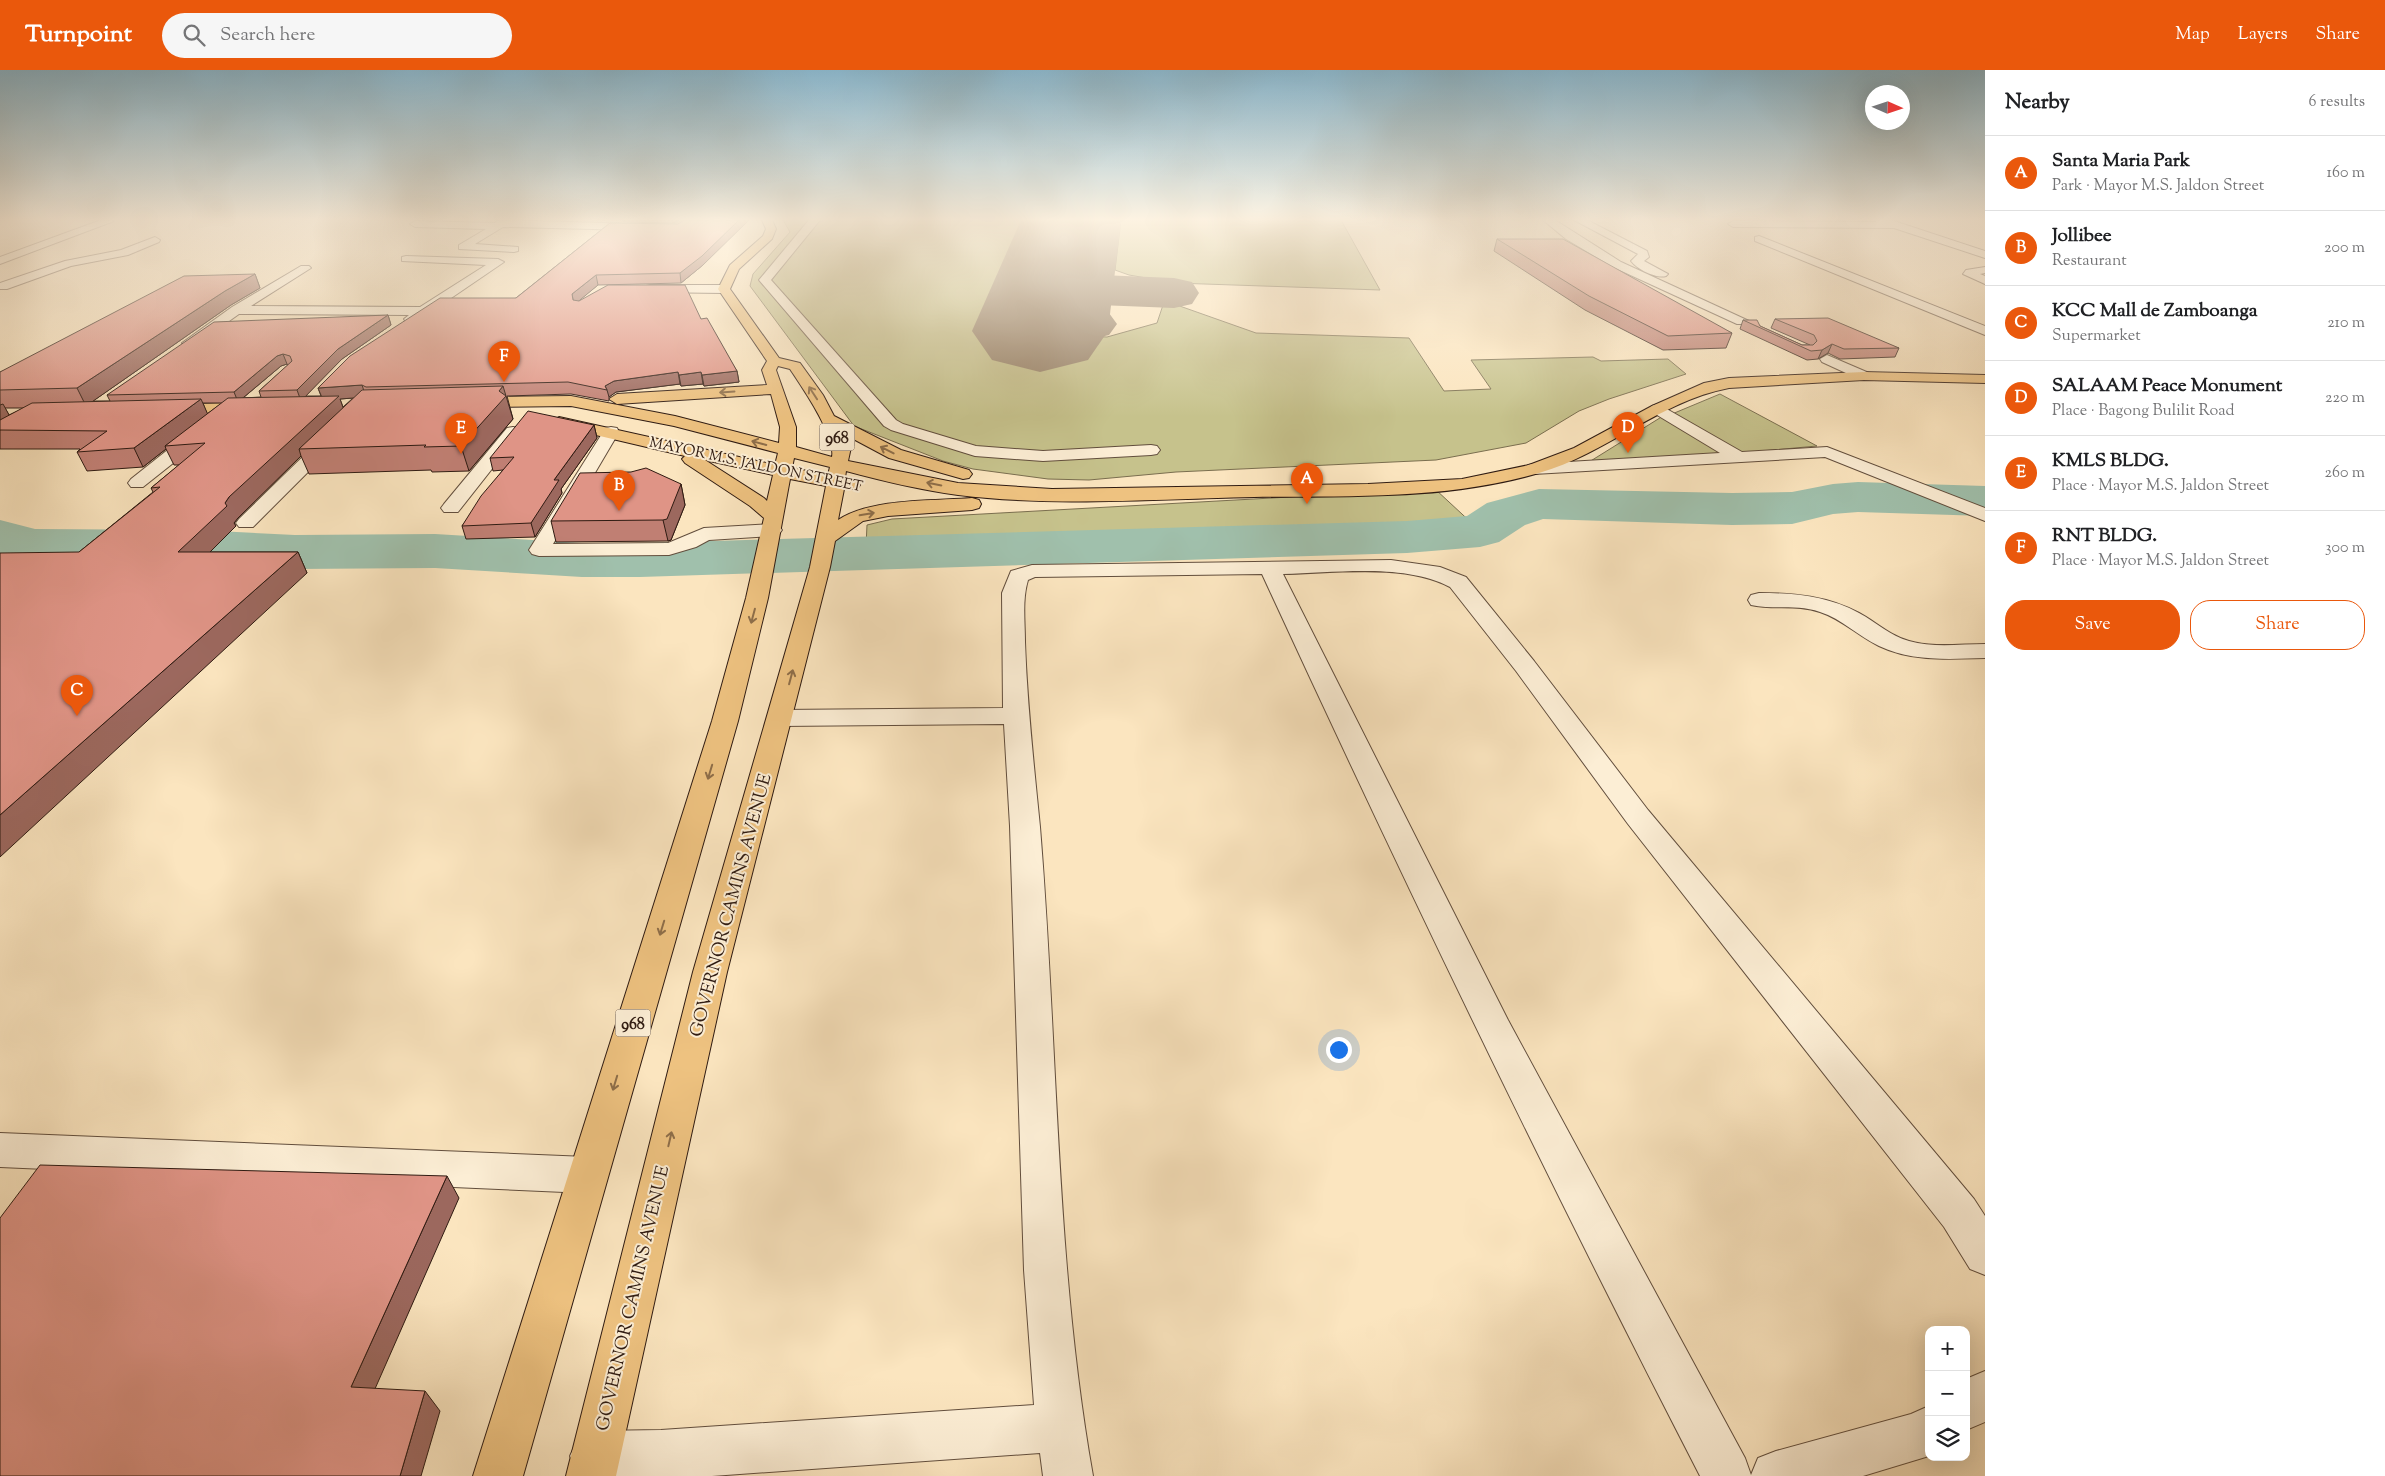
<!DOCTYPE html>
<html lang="en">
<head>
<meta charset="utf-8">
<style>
	:root { --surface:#fff; --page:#f6f6f6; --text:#202124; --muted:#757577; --line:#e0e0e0; --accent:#ea580c }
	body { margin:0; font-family:"Sorts Mill Goudy",serif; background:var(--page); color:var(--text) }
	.controls { position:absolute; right:15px; bottom:15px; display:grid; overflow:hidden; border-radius:10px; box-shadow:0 5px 20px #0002 }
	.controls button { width:45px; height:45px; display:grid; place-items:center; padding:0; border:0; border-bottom:1px solid var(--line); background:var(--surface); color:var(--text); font:25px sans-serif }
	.compass { position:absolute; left:1865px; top:15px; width:45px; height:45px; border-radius:50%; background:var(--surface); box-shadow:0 5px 20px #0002; rotate:93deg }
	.you { position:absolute; left:1338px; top:979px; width:18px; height:18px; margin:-12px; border:4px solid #fff; border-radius:50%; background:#1a73e8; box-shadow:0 0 0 8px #1a73e833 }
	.badge { display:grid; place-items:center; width:32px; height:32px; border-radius:50%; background:var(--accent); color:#fff; font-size:16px; font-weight:700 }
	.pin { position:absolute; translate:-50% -41px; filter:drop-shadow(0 1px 2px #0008) }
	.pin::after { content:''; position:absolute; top:26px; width:18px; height:15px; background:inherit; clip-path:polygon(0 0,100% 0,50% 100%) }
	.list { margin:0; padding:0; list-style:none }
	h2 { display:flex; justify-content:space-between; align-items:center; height:65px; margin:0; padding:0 20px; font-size:21px }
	h2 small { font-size:16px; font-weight:400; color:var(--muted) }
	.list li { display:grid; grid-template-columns:32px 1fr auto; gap:15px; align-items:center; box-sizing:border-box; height:75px; padding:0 20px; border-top:1px solid var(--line) }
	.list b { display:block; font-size:19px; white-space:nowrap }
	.list p { margin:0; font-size:16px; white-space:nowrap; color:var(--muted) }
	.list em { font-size:16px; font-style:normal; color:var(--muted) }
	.actions { display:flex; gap:10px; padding:15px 20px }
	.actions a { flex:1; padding:11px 0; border:1px solid var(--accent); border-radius:20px; text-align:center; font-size:18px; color:var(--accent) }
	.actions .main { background:var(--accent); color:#fff }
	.icon { flex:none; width:28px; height:28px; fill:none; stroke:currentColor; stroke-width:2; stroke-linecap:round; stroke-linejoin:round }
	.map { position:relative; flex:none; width:1985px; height:1406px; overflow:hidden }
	header { display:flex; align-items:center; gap:30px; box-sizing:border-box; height:70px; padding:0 25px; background:var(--accent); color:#fff }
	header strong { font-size:24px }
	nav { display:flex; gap:28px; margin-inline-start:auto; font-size:18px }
	.search { width:350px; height:45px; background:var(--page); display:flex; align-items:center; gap:12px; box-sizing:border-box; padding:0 18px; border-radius:28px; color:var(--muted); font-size:19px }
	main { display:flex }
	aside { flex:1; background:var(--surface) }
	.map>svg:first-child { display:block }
</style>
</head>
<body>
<header>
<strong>Turnpoint</strong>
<div class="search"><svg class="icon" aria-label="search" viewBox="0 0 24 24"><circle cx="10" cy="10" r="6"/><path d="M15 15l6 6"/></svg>Search here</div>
<nav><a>Map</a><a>Layers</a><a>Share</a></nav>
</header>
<main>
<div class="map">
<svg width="1985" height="1406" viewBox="0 0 1985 1406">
	<rect width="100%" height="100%" fill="#fbe5bf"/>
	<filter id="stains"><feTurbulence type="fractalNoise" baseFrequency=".004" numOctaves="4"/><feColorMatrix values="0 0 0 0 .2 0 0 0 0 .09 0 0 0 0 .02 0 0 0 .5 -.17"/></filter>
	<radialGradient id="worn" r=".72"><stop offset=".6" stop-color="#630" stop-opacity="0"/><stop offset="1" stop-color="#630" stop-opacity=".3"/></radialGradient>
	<!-- green -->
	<path fill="#c6c28c" stroke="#7a6e4f" d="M783 150H1027L981 261 1107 267 1157 253 1163 235 1174 234 1256 263 1409 268 1444 321 1491 319 1471 290 1593 287 1601 291 1668 289 1686 304 1609 329 1579 341 1526 373 1436 390 1176 402 1089 410 1048 409 973 399 943 391 854 356 750 216 753 204 790 162Z
		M1121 150H1341L1380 220 1175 213 1129 205 1115 200Z
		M1720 324 1817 376 1740 383 1672 344Z
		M1663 346 1724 384 1589 392Z
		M1435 419 1476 457 866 476 867 455 892 449Z"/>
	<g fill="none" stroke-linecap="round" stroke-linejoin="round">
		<!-- river -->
		<path fill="#a0c0ac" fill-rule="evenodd" d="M1858 412 1985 416V446L1858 442 1833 444 1792 454 1732 455 1543 449 1525 455 1499 472 1480 477 1407 483 640 507H582L435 498 295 499 198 494 31 493 0 484V450L35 459 198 460 295 465 435 464 582 473H640L1407 451 1467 446 1487 433 1539 419 1732 423 1792 422 1833 414Z"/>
		<!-- taxiway -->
		<path fill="#958068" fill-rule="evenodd" d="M1052 203 1174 208 1192 212 1199 223 1192 234 1174 238 1099 235 1109 243 1117 254 1109 265C1067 276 1036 273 995 259L986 242 993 231 1028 219 1035 208Z"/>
		<!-- runway -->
		<path fill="#958068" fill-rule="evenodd" d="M1021 150H1121L1108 261 1088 290 1040 302 992 290 972 261Z"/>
		<!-- minor casing -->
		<g stroke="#624e3d" stroke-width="2">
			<path id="minor" d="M101 150 114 151 0 194V187Z
				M499 150 673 155 684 150H697L679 161 503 157 475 174 518 177V181L514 182 459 179V175L486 159 415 157 410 154 415 151 495 153Z
				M809 150H820L771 210 896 350 903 354 976 376 1043 381 1151 375 1157 376 1160 380 1157 384 1151 385 1043 391 975 386 891 360 884 356 759 210Z
				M1543 150H1555L1621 192 1749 251 1747 254H1737L1613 197 1566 169Z
				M1574 150H1587L1647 181 1649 187 1644 191 1668 204 1666 206C1656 209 1637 199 1631 191L1638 184Z
				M1875 150H1891L1985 181V188L1894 158 1733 157 1728 154 1733 151 1876 152Z
				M1759 166 1985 256V265L1755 171V167Z
				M155 167 160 170 159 172 128 185 71 196 7 219H0V213L65 191 121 180Z
				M406 186 498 189 504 192 416 252H406L404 249 409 245 239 244 194 276H184L182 273 232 237 301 196H309L311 198 251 236 420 237 486 195 402 191V187Z
				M1985 197V203L1980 204 1985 206V214L1963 204 1966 200Z
				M650 215H724L730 219 724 223 646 222 644 219 646 216Z
				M1827 285 1869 303 1871 306 1869 309H1859L1822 292 1820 289Z
				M1658 334 1742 382 1827 377 1985 438V451L1825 387 1534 404 1528 403 1525 399 1528 395 1534 394 1720 383 1652 342 1650 339 1652 336Z
				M513 357 519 358 521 362 458 442H444L441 438 444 434 507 358Z
				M611 357 617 358 619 362 553 474 668 473 704 458 772 454 779 456 782 460 779 464 772 466 709 470 696 477 669 485 539 486 532 484 529 480 603 362 605 358Z
				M200 358 206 359 208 363 206 367 143 417H131L128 413 131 409 194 359Z
				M332 363 338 364 340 368 338 372 253 457H239L236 453 239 449 326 364Z
				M1391 490 1440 497 1466 507 1534 591 1648 740 1974 1129 1985 1146V1205L1970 1199 1944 1157 1628 754 1516 601 1450 517C1404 493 1335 503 1283 504L1508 950 1745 1388 1751 1405 1758 1388 1776 1381 1911 1344 1929 1336V1386L1863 1406H1700C1547 1109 1402 808 1262 504L1035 507 1028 510C1022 530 1025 551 1025 572 1027 634 1034 696 1040 757 1058 973 1055 1192 1093 1406H1043L1040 1383 712 1406H584L578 1403 570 1386 578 1369 595 1361 661 1360 1034 1335 1024 1200 1010 756 1004 654 780 656 771 653 767 648 771 643 780 640 1003 638 1002 523 1011 501 1032 495Z
				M1759 523C1794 523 1828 526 1859 543 1876 552 1890 566 1909 571 1933 578 1960 574 1985 574V588C1950 589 1912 592 1879 576 1858 566 1842 549 1820 542 1797 534 1774 540 1751 535L1748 530 1751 525Z
				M0 1063 587 1087 601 1092 607 1105 601 1118 587 1123 0 1097Z
				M1985 1301V1352L1966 1360V1309Z"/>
		</g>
		<!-- major casing -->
		<g stroke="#2f1b12" stroke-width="2">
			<path id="major" d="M762 150H772L776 159 772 169 739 199 730 219 779 288 800 293 823 325 834 346 901 380 969 400 972 404 969 408 963 409 889 388 844 364 851 377 848 391 958 413 1052 419 1368 414 1462 409 1529 395 1574 378 1652 336 1704 313 1729 308 1864 302 1985 305V313L1864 310 1729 318C1660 331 1606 384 1539 403 1447 430 1348 426 1254 427 1156 429 1055 437 958 425 921 420 883 411 846 401L845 408 857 411 860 415 857 419H844L838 450C871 428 933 431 972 428L979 430 981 434 979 438 972 440 888 446 863 451 835 471 830 497 727 902 616 1406H566L693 902 810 497 826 416 790 409 768 528 738 651 523 1406H473L712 651 746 528 764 448 750 436 685 393 682 389 685 386 553 355 551 352 559 347 775 395 778 383 674 356 571 336 471 337 463 332 471 327 571 326 675 346 779 373 780 357 771 324 617 334 609 329 617 324 767 315 762 300 767 291 718 219 730 195 763 166 766 159ZM778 296 790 299C802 317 836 366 832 387L796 377V357L776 300ZM794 388 830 397 828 405 792 398ZM705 390 773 405 767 431 764 428Z
				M253 332 259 334 261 337 259 340 168 345 160 340 168 335Z"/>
		</g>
		<!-- minor -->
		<use href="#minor" fill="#fceed5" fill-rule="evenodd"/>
		<!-- major -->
		<use href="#major" fill="#eec280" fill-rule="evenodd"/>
	</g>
	<!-- wall -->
	<path fill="#c07f73" stroke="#2f1b12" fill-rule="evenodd" d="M623 150H679L673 153 623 152Z
		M610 153 703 195 681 213 598 215 578 231 701 249 737 301 739 312 704 316 703 314 681 316 680 314 616 322 609 327V331L571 324 507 326 513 349 469 401 432 402 431 400 309 404 301 386 238 448 234 453 236 456 210 482H298L307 503 79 482 153 422 151 418 179 395H174L166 379 143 397 87 401 77 382 80 379H0V302L255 204 260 218 231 235 93 331H110L107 325 388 245 391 255 342 289 305 326H321L318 318 516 228ZM287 294 288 295 259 321 261 327 243 328 281 296ZM353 328 343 337 340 329ZM203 333H222L207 344ZM5 338H24L9 345Z
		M1497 169 1732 263 1726 278 1663 280 1585 240 1494 181Z
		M1775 249 1899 278 1895 287 1840 289 1828 283 1818 289 1807 290 1740 259 1743 250 1760 256 1802 275H1810L1771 258Z
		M594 355 597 368 561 419 562 423 535 467 466 469 462 456 503 400 493 401 490 388Z
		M681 414 685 435 671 470 668 471 556 472 551 451Z"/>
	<!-- shaded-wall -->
	<path fill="#9c685e" stroke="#2f1b12" d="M672 150H679L673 153Z
		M739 150H749L703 195 681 213 680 203Z
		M255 204 260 218 231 235 86 336 77 318 225 221Z
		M596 205 598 215 574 235 572 224Z
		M388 245 391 255 342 289 301 331 297 320 338 279Z
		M1832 274 1828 283 1818 289 1822 280Z
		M283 284 287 294 281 296 238 332 234 322 277 286Z
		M737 301 739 312 704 316 702 305Z
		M678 302 680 314 616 322 609 327 607 320 605 316 614 311Z
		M701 302 703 314 681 316 679 305Z
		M362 315 366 327 340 329 345 343 299 379 301 386 238 448 234 453 236 456 188 504 178 482 225 433 229 427 323 330 318 318Z
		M503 316 506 326 513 349 469 401 461 376 499 321Z
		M201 329 209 347 165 376 166 379 143 397 134 378Z
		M3 334 13 352 0 360V335Z
		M594 355 597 368 561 419 562 423 535 467 531 453 554 410Z
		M681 414 685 435 671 470 668 471 663 450Z
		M298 482 307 503 0 787V745Z
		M447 1106 459 1128 367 1337 351 1317Z
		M425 1321 440 1341 421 1406H400Z"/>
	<!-- building -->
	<path fill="#df9486" stroke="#2f1b12" d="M684 150H739L702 186 680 203 596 205 572 224 573 230 579 231 608 215H685L701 249 707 248 737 301 702 305 701 302 679 305 678 302 614 311 605 316 607 320 568 312 366 317 362 315 318 318 350 286 440 228H516L610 153 678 154Z
		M1497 169H1563L1732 263 1668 266 1589 226Z
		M255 204 225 221 77 318 0 320V302L184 206Z
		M388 245 338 279 297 320 259 321 292 291 290 286 283 284 277 286 234 322 107 325 214 252Z
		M1828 248 1899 278 1844 279 1832 274 1822 280 1811 281 1743 250H1757L1760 256 1802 275H1813L1817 271 1814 265 1775 249Z
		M503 316 499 321 506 326 461 376 424 377 426 375 299 379 362 320Z
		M339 326 229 427 225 433 227 436 178 482H298L0 745V483L79 482 160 417 151 418 205 373 165 376 228 328Z
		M201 329 134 378 77 382 107 361 0 360V350L32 333Z
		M528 341 594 355 554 410H559L531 453 462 456 481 426 514 387 490 388Z
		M646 398 681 414 667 449 663 450 551 451 580 403 631 402Z
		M40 1095 447 1106 351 1317 425 1321 400 1406H0V1148Z"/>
	<!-- one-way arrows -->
	<defs><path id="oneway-shaft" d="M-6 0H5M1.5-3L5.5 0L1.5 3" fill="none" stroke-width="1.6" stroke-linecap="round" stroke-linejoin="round" transform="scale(1.25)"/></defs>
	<g stroke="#8e6e49">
		<use href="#oneway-shaft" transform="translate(727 322) rotate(176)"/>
		<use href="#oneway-shaft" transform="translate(813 323) rotate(-123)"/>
		<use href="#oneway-shaft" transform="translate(759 373) rotate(-165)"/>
		<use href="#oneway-shaft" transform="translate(887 380) rotate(-153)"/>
		<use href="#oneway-shaft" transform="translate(934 414) rotate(-169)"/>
		<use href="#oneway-shaft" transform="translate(867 444) rotate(-10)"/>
		<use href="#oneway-shaft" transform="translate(753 546) rotate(105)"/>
		<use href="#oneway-shaft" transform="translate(791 607) rotate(-75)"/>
		<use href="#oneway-shaft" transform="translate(710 702) rotate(107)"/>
		<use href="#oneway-shaft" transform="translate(662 858) rotate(107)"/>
		<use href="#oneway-shaft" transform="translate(615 1013) rotate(107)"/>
		<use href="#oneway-shaft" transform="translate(670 1069) rotate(-77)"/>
	</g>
	<!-- sky -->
	<linearGradient id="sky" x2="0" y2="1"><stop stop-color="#8bb9d0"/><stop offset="0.43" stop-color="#fdf3e2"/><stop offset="1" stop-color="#fdf3e2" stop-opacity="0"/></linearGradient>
	<rect width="1985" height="347" fill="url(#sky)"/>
	<g text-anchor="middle" stroke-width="4" stroke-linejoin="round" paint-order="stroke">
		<!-- far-street labels -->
		<g font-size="15" fill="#2f1b12" stroke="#fceed5">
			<text transform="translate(756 394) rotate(12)" y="5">MAYOR M.S. JALDON STREET</text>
		</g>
		<!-- shield labels -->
		<g fill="#fceed5" stroke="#6c5a4c" stroke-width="1">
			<rect x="819.5" y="353.5" width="35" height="27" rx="4"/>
			<rect x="615.5" y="939.5" width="35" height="27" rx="4"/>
		</g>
		<g font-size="16" font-weight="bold" fill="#2f1b12">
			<text x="837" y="373">968</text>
			<text x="633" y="959">968</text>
		</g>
		<!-- street labels -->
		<g font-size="18" fill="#2f1b12" stroke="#fceed5">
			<text transform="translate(730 835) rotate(-75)" y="6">GOVERNOR CAMINS AVENUE</text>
			<text transform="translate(632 1228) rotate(-77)" y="6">GOVERNOR CAMINS AVENUE</text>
		</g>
	</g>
	<rect width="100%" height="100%" filter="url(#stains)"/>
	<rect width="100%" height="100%" fill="url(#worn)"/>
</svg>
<div class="controls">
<button>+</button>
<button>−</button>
<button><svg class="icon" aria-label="layers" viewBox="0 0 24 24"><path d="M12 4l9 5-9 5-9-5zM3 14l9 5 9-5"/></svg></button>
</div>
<svg class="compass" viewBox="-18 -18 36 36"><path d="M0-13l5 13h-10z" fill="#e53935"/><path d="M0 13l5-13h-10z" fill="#757577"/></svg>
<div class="you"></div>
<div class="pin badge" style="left:1307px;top:434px">A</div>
<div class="pin badge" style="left:619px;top:441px">B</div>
<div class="pin badge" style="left:77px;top:646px">C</div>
<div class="pin badge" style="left:1628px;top:383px">D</div>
<div class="pin badge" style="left:461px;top:384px">E</div>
<div class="pin badge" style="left:504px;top:312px">F</div>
</div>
<aside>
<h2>Nearby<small>6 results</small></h2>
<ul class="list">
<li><span class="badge">A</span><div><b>Santa Maria Park</b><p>Park · Mayor M.S. Jaldon Street</p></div><em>160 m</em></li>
<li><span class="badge">B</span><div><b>Jollibee</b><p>Restaurant</p></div><em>200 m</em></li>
<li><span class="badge">C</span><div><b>KCC Mall de Zamboanga</b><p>Supermarket</p></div><em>210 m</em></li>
<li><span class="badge">D</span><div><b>SALAAM Peace Monument</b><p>Place · Bagong Bulilit Road</p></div><em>220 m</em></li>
<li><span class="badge">E</span><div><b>KMLS BLDG.</b><p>Place · Mayor M.S. Jaldon Street</p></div><em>260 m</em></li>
<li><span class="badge">F</span><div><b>RNT BLDG.</b><p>Place · Mayor M.S. Jaldon Street</p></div><em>300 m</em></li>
</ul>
<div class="actions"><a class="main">Save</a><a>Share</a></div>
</aside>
</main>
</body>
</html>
